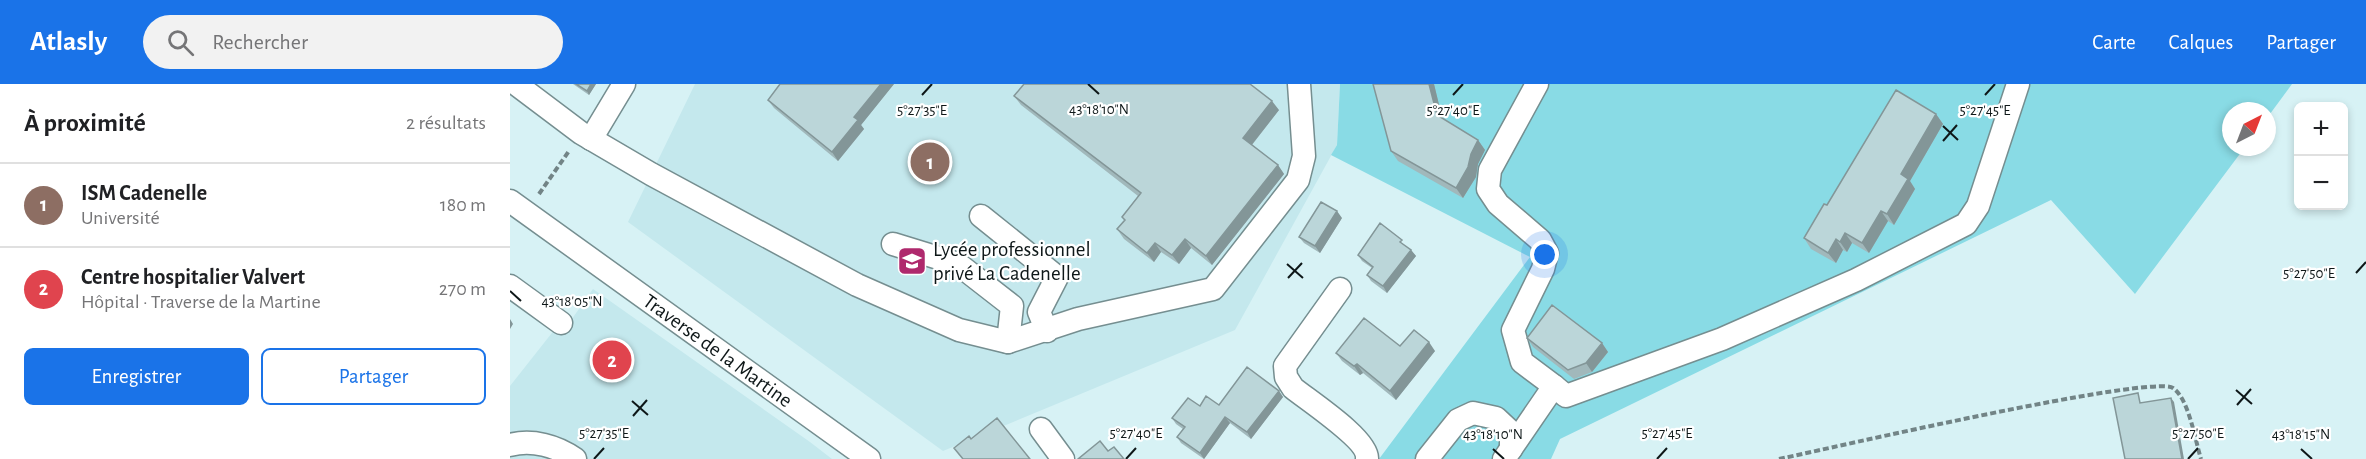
<!DOCTYPE html>
<html lang="fr">
<head>
<meta charset="utf-8">
<style>
	:root { --surface:#fff; --page:#f2f2f2; --text:#202124; --muted:#757577; --line:#e0e0e0; --accent:#1a73e8 }
	body { margin:0; font-family:"Alegreya Sans",sans-serif; background:var(--page); color:var(--text) }
	.controls { position:absolute; right:18px; top:18px; display:grid; overflow:hidden; border-radius:9px; box-shadow:0 3px 9px #0003 }
	.controls button { width:54px; height:54px; display:grid; place-items:center; padding:0; border:0; border-bottom:2px solid var(--line); background:var(--surface); color:var(--text); font:30px sans-serif }
	.compass { position:absolute; left:1712px; top:18px; width:54px; height:54px; border-radius:50%; background:var(--surface); box-shadow:0 3px 9px #0003; rotate:42deg }
	.you { position:absolute; left:1035px; top:171px; width:21px; height:21px; margin:-15px; border:4px solid #fff; border-radius:50%; background:#1a73e8; box-shadow:0 0 0 9px #1a73e833 }
	.badge { display:grid; place-items:center; width:39px; height:39px; border-radius:50%; background:var(--accent); color:#fff; font-size:20px; font-weight:700 }
	.pin { position:absolute; translate:-50% -50%; border:3px solid #fff; box-shadow:0 2px 6px #0006 }
	.list { margin:0; padding:0; list-style:none }
	h2 { display:flex; justify-content:space-between; align-items:center; height:78px; margin:0; padding:0 24px; font-size:26px }
	h2 small { font-size:20px; font-weight:400; color:var(--muted) }
	.list li { display:grid; grid-template-columns:39px 1fr auto; gap:18px; align-items:center; box-sizing:border-box; height:84px; padding:0 24px; border-top:2px solid var(--line) }
	.list b { display:block; font-size:22px; white-space:nowrap }
	.list p { margin:0; font-size:20px; white-space:nowrap; color:var(--muted) }
	.list em { font-size:20px; font-style:normal; color:var(--muted) }
	.actions { display:flex; gap:12px; padding:18px 24px }
	.actions a { flex:1; padding:14px 0; border:2px solid var(--accent); border-radius:9px; text-align:center; font-size:21px; color:var(--accent) }
	.actions .main { background:var(--accent); color:#fff }
	.icon { flex:none; width:33px; height:33px; fill:none; stroke:currentColor; stroke-width:2; stroke-linecap:round; stroke-linejoin:round }
	.map { position:relative; flex:none; width:1856px; height:375px; overflow:hidden }
	header { display:flex; align-items:center; gap:36px; box-sizing:border-box; height:84px; padding:0 30px; background:var(--accent); color:#fff }
	header strong { font-size:28px }
	nav { display:flex; gap:33px; margin-inline-start:auto; font-size:21px }
	.search { width:420px; height:54px; background:var(--page); display:flex; align-items:center; gap:15px; box-sizing:border-box; padding:0 21px; border-radius:33px; color:var(--muted); font-size:22px }
	main { display:flex }
	aside { flex:1; background:var(--surface) }
	.map>svg:first-child { display:block }
</style>
</head>
<body>
<header>
<strong>Atlasly</strong>
<div class="search"><svg class="icon" aria-label="search" viewBox="0 0 24 24"><circle cx="10" cy="10" r="6"/><path d="M15 15l6 6"/></svg>Rechercher</div>
<nav><a>Carte</a><a>Calques</a><a>Partager</a></nav>
</header>
<main>
<aside>
<h2>À proximité<small>2 résultats</small></h2>
<ul class="list">
<li><span class="badge" style="background:#8d6e63">1</span><div><b>ISM Cadenelle</b><p>Université</p></div><em>180 m</em></li>
<li><span class="badge" style="background:#e0444e">2</span><div><b>Centre hospitalier Valvert</b><p>Hôpital · Traverse de la Martine</p></div><em>270 m</em></li>
</ul>
<div class="actions"><a class="main">Enregistrer</a><a>Partager</a></div>
</aside>
<div class="map">
<svg width="1856" height="375" viewBox="0 0 1856 375">
	<rect width="100%" height="100%" fill="#d7f2f5"/>
	<!-- built -->
	<path fill="#c4e8ed" d="M185 0H830L827 61 725 246 433 367 118 138Z
		M83 205 300 358 322 375H0V302L45 245 52 249Z"/>
	<!-- green -->
	<path fill="#89dbe5" d="M830 0H1782L1757 34V27H1721V63H1735L1625 210 1541 116 1050 355 1041 375H869L1020 173 821 71 827 61Z"/>
	<g fill="none" stroke-linecap="round" stroke-linejoin="round">
		<!-- minor casing -->
		<g stroke="#758e90" stroke-width="25">
			<g id="minor">
				<path d="M6 0 71 49 141 90 347 201 449 246 498 258 568 235 703 205 788 96 794 72 789 0"/>
				<path d="M1027 0 980 86 978 105 988 120 1030 156 1037 169 1033 185 1003 246 1012 278 1044 302"/>
				<path d="M81 55 114 0"/>
				<path id="s1" d="M0 117 359 375"/>
				<path d="M471 132 547 193 529 228 537 247"/>
				<path d="M383 160 448 180 502 222 498 258"/>
				<path d="M0 202 51 239"/>
				<path d="M830 205 775 282 776 293 783 304C799 317 859 356 857 375"/>
				<path d="M531 345 553 375"/>
				<path d="M0 361C22 355 47 362 65 375"/>
				<path d="M917 375 948 336 963 329 986 334 1001 348V365"/>
				<path d="M994 375 1044 302 1056 312 1212 255 1346 196 1456 140 1468 122 1508 0"/>
			</g>
		</g>
		<!-- path -->
		<path stroke="#728486" stroke-width="4" stroke-dasharray="6 3" stroke-linecap="butt" d="M29 110 59 67
			M1269 375C1317 365 1641 290 1663 304 1679 315 1685 356 1691 375"/>
		<!-- minor -->
		<use href="#minor" stroke="#fff" stroke-width="22"/>
	</g>
	<!-- wall -->
	<path fill="#a1b8bb" d="M63 0H86L79 11Z
		M270 0H384L351 41 354 45 328 77 264 24 258 16Z
		M863 0H924L932 34 968 56 975 66 968 80 966 93 953 114 888 77 881 67Z
		M504 12 769 26 742 61 768 81 774 90 702 181 681 164 669 180 651 168 644 178 614 155 607 145 614 136 612 133 628 112 511 21Z
		M1426 30 1433 40 1400 97 1405 105 1384 141 1378 137 1359 169 1342 159 1337 168 1333 166 1326 179 1301 165 1294 154 1317 121Z
		M832 134 810 169 794 159 789 153Z
		M896 162 901 166 906 172 877 209 861 197 857 191 862 184 852 177 848 171Z
		M1017 254 1092 259 1098 268 1082 288 1064 295 1023 263Z
		M890 262 925 267 886 316 853 289 850 291 832 277 826 269Z
		M769 307 773 313 741 355 720 339 694 375 671 359 667 353 673 345 666 340 662 334 690 322 709 321Z"/>
	<!-- shaded-wall -->
	<path fill="#839698" d="M81 0H86L79 11 77 7Z
		M371 0H384L351 41 354 45 328 77 322 68 344 33Z
		M919 0H924L934 41 927 31Z
		M762 17 769 26 740 63 733 54Z
		M1426 30 1433 40 1400 97 1405 105 1384 141 1377 130 1391 90Z
		M968 56 975 66 968 80 966 93 953 114 946 104 961 70Z
		M768 81 774 90 702 181 696 172Z
		M827 127 832 134 810 169 805 162Z
		M1371 127 1378 137 1359 169 1352 159Z
		M1335 149 1342 159 1337 168 1330 158Z
		M675 155 681 164 669 180 662 171Z
		M1326 155 1333 166 1326 179 1318 169Z
		M645 159 651 168 644 178 637 169Z
		M901 166 906 172 877 209 873 202Z
		M0 235 3 240 0 245Z
		M919 258 925 267 886 316 880 307Z
		M1092 259 1098 268 1082 288 1076 279Z
		M847 280 853 289 850 291 844 282Z
		M769 307 773 313 741 355 737 348Z
		M1661 314 1664 318 1674 375H1672Z
		M715 333 720 339 694 375 690 369Z"/>
	<!-- building -->
	<path fill="#bbd6d9" stroke="#839698" stroke-width="1.5" d="M66 0H81L77 7Z
		M270 0H371L344 33 348 36 322 68 258 16Z
		M514 0H740L762 17 733 54 768 81 696 172 675 155 662 171 645 159 637 169 607 145 615 136 612 133 631 109 504 12Z
		M863 0H919L927 31 968 56 961 70 958 83 946 104 881 67Z
		M1386 6 1426 30 1391 90 1398 95 1377 130 1371 127 1352 159 1335 149 1330 158 1326 155 1318 169 1294 154 1314 120 1317 121Z
		M811 118 827 127 805 162 789 153Z
		M870 139 892 156 890 158 901 166 873 202 857 191 863 183 848 171Z
		M1042 221 1092 259 1076 279 1058 286 1017 254Z
		M854 234 890 262 904 246 919 258 880 307 847 280 844 282 826 269Z
		M737 283 769 307 737 348 715 333 690 369 667 353 675 343 662 334 678 314 690 322 696 312 709 321Z
		M1628 309 1630 319 1661 314 1672 375H1615L1603 314Z
		M487 334 520 375H453L444 364 459 352 461 355Z
		M590 357 598 367 604 363 614 375H568Z"/>
	<!-- ticks -->
	<path fill="none" stroke="#0e1718" stroke-width="2" d="M578 0 589 10M412 11 422 0M943 11 953 0M1475 11 1485 0M1433 42 1448 56M1433 57 1447 41M777 180 793 194M1846 189 1856 178M778 194 792 179M0 207 11 217M1726 306 1742 320M122 317 138 331M1727 321 1741 305M123 332 137 316M983 365 994 375M1791 365 1802 375M84 375 94 364M616 375 626 364M1147 375 1157 364M1678 375 1688 364"/>
	<!-- icons -->
	<defs>
		<g id="school-square" transform="scale(1.5)"><rect x="-9" y="-9" width="18" height="18" rx="4" fill="#af296d" stroke="#fff"/><path d="M0-5L7-2L0 1L-7-2ZM-4 1L0 2.5L4 1V4Q0 6-4 4Z" fill="#fff"/></g>
	</defs>
	<g fill-rule="evenodd">
		<use href="#school-square" x="402" y="177"/>
	</g>
	<g text-anchor="middle" stroke-width="4.5" stroke-linejoin="round" paint-order="stroke">
		<!-- poi labels -->
		<g font-size="21" fill="#0e1718" stroke="#fff" text-anchor="start">
			<text x="423" y="172">Lycée professionnel<tspan x="423" dy="24">privé La Cadenelle</tspan></text>
		</g>
		<!-- street labels -->
		<g font-size="21" fill="#0e1718" stroke="#fff">
			<text dy="7" stroke="none"><textPath href="#s1" startOffset="256">Traverse de la Martine</textPath></text>
		</g>
	</g>
	<g font-size="15" text-anchor="middle" fill="#0e1718" stroke="#fff" stroke-width="4.5" stroke-linejoin="round" paint-order="stroke">
		<text x="589" y="30">43°18'10"N</text>
		<text x="943" y="31">5°27'40"E</text>
		<text x="412" y="31">5°27'35"E</text>
		<text x="1475" y="31">5°27'45"E</text>
		<text x="1799" y="194">5°27'50"E</text>
		<text x="62" y="222">43°18'05"N</text>
		<text x="94" y="354">5°27'35"E</text>
		<text x="626" y="354">5°27'40"E</text>
		<text x="1157" y="354">5°27'45"E</text>
		<text x="1688" y="354">5°27'50"E</text>
		<text x="983" y="355">43°18'10"N</text>
		<text x="1791" y="355">43°18'15"N</text>
	</g>
</svg>
<div class="controls">
<button>+</button>
<button>−</button>
</div>
<svg class="compass" viewBox="-18 -18 36 36"><path d="M0-13l5 13h-10z" fill="#e53935"/><path d="M0 13l5-13h-10z" fill="#757577"/></svg>
<div class="you"></div>
<div class="pin badge" style="left:420px;top:78px;background:#8d6e63">1</div>
<div class="pin badge" style="left:102px;top:276px;background:#e0444e">2</div>
</div>
</main>
</body>
</html>
